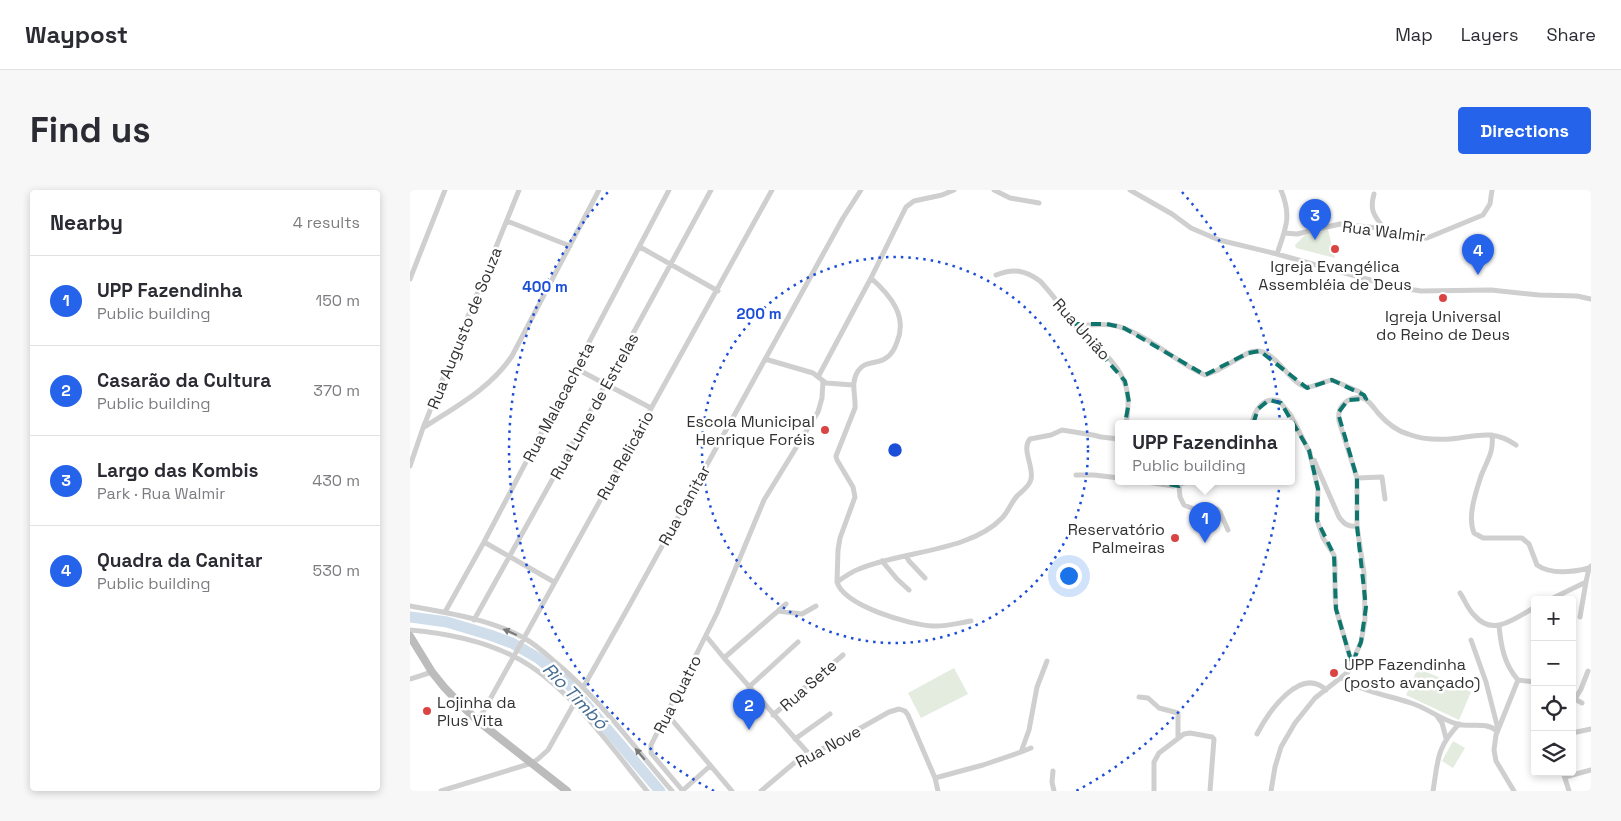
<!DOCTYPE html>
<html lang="en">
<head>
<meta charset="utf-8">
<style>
	:root { --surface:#fff; --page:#f7f7f7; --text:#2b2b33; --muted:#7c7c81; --line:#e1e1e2; --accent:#2563eb }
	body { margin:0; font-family:"Space Grotesk",sans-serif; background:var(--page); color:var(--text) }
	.controls { position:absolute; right:15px; bottom:15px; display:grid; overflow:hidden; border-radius:5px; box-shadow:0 2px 8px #0003 }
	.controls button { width:45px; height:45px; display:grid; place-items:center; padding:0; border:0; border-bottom:1px solid var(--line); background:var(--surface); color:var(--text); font:25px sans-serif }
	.you { position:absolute; left:658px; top:385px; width:18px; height:18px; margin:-12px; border:4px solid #fff; border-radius:50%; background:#1a73e8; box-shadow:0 0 0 8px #1a73e833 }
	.badge { display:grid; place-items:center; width:32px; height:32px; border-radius:50%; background:var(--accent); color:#fff; font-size:16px; font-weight:700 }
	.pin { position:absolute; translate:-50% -41px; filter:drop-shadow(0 1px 2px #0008) }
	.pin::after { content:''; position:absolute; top:26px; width:18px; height:15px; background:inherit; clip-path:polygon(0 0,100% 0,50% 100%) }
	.popup { position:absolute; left:705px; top:230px; width:180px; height:65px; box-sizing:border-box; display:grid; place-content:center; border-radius:5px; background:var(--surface); filter:drop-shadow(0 1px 4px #0005); font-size:16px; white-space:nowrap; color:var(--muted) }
	.popup b { font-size:19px; color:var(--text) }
	.popup::after { content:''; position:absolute; left:50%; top:100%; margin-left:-10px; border:10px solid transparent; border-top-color:var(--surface) }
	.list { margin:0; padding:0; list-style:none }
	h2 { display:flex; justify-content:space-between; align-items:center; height:65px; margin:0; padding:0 20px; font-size:21px }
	h2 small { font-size:16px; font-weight:400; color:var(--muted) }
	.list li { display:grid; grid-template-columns:32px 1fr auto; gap:15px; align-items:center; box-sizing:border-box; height:90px; padding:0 20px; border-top:1px solid var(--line) }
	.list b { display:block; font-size:19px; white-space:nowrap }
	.list p { margin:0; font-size:16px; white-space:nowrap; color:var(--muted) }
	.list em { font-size:16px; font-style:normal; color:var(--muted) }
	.icon { flex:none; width:28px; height:28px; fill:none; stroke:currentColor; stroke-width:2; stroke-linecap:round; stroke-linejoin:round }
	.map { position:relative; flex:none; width:1181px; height:601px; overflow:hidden; border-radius:5px }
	header { display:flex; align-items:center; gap:30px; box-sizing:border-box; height:70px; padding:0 25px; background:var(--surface); border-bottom:1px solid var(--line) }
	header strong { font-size:24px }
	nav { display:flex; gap:28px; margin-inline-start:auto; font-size:18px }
	.intro { display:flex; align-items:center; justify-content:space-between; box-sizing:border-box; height:120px; padding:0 30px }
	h1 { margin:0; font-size:35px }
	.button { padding:12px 22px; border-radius:5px; background:var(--accent); color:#fff; font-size:18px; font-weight:700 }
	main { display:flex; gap:30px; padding:0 30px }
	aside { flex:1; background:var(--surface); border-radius:5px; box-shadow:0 2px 8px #0003 }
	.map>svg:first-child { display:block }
</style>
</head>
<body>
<header>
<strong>Waypost</strong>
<nav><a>Map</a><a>Layers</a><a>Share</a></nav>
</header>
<div class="intro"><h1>Find us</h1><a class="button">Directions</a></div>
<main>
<aside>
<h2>Nearby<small>4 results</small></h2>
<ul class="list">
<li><span class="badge">1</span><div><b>UPP Fazendinha</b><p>Public building</p></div><em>150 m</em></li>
<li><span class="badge">2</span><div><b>Casarão da Cultura</b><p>Public building</p></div><em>370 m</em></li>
<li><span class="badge">3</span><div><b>Largo das Kombis</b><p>Park · Rua Walmir</p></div><em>430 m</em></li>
<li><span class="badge">4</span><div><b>Quadra da Canitar</b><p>Public building</p></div><em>530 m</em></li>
</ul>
</aside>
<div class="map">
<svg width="1181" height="601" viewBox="0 0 1181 601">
	<rect width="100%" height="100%" fill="#fff"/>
	<!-- green -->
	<path fill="#e4ebdf" d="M918 40 925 68 886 58 885 55 895 45Z
		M544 478 558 504 511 528 498 503Z
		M1008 478 1061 502 1049 530 996 505Z
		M1043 551 1055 558 1043 578 1032 571Z"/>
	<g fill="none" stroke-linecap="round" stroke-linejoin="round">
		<!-- river -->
		<path stroke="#d0deeb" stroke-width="11" d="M0 427 37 432 80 445 102 453 128 468 156 491 250 601"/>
		<!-- street -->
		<path stroke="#cfcfcf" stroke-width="5" d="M584 0 600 8 629 13
			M720 0 762 24 781 38 809 50 867 64 985 97 1011 101 1081 100 1129 105 1167 106 1181 109
			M964 4C959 21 965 26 974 39
			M97 31 160 56
			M874 43 887 44 930 34 968 38 1005 48H1017L1073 25 1080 14 1082 0
			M230 57 308 101
			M867 64C876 37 882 27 871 0
			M586 85C603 78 615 80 630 91 646 108 659 128 674 146 679 152 686 156 692 161 716 184 722 202 716 234
			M461 88C480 105 498 126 487 152 485 158 481 165 476 168 467 175 455 170 448 181 440 193 446 205 445 218L426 266 427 270 443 297 445 307 430 348 428 360 427 392C434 416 500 435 523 436 535 437 548 433 561 431
			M0 89 35 0
			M665 134C679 137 693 132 707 136 740 146 764 171 795 185L806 181 838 163C864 152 876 192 896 197 903 198 914 191 922 190L950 202 955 209
			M355 169 403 183 416 193 443 195
			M165 178 241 218
			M408 187 461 88 496 17 504 11 532 5 544 0
			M842 234C844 221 853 206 869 211L880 224 900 263
			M13 238C45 217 80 199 102 166L189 0
			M1082 245C1084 263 1077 270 1071 286 1066 302 1057 326 1064 343L1073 348H1112L1119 354 1127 375C1141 385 1163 382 1179 378L1181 376
			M899 260 908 299 907 330 913 348 924 365 925 371V405L926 419 942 474
			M904 270 929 327C934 334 938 337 947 336
			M0 276 13 238 109 0
			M666 285H684L709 288
			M947 288 972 287 975 309
			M737 292 763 296 777 292
			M769 296 770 307 774 315 784 319H807L810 322 818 340
			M74 352 144 392
			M496 366 499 371 515 388
			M472 371 487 389 499 400
			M427 392C434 387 441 382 449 379 491 361 560 362 592 328 598 322 601 313 607 306 612 301 620 296 621 289 624 276 611 259 620 249L641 245 652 240 683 245 691 247 709 249
			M1050 403C1055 410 1058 420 1065 426 1083 447 1106 428 1125 417
			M1139 410 1176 392 1179 378
			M0 416C38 423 80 429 114 448 125 454 135 463 144 471 189 508 224 557 262 601
			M368 421 392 424 406 416
			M35 422 74 352 259 0
			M1170 427 1176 392
			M64 430 195 195 301 0
			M1089 436C1091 456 1094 474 1108 490
			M0 440C35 443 71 450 103 466 156 492 200 556 237 601
			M296 446 314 468 399 564
			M1061 450 1076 492 1088 539
			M314 468 376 414
			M932 488C953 502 977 505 1001 513 1017 518 1030 529 1047 534 1061 538 1075 531 1087 541
			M0 489 22 482
			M1108 490 1125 492
			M339 497 388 452
			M729 507 738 508 749 518 768 523V547
			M1163 508 1172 513
			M1165 509 1171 499 1178 481
			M257 524 322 601
			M363 525 433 465
			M1027 526 1032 533 1036 548
			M68 531 362 0
			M1162 543 1181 539
			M847 544C858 523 890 475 916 500
			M385 549 420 524
			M611 562 621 558
			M643 581 642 592 644 601
			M1153 582 1159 601
			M1155 587 1181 580
			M525 588 573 575 611 562 619 540 627 497 637 471
			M31 601 122 573 128 569 138 560 219 416 433 28 451 0
			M272 601 300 576
			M273 601 241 563V555L307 423 354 310 408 222 412 208 413 191
			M351 601 384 573 424 553 479 522 489 519 495 521 498 525 525 588 528 601
			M744 601V572L749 563 774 544 780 543 802 547 804 549 800 601
			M861 601 865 577 871 557 885 533 905 508 938 482 951 452 955 430 954 383 947 336V288L929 231C928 223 929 217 937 211 942 208 949 206 955 209 960 212 964 218 968 223 976 232 987 241 998 244 1011 249 1026 250 1040 249 1066 247 1081 238 1106 255
			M1023 601C1028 571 1026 558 1049 534
			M1104 601 1086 571 1084 560 1086 545 1108 490"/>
		<!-- secondary -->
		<path stroke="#bcbcbc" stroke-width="8" d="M0 446 22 482 34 497 50 514 68 531 157 601"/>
	</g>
	<!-- one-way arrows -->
	<defs><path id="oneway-solid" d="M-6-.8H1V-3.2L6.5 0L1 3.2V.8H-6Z" transform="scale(1.25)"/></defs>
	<g fill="#797979">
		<use href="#oneway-solid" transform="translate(100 442) rotate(-156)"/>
		<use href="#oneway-solid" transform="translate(230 564) rotate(-130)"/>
	</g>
	<!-- marked area -->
	<path fill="none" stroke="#0f766e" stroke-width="4" stroke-dasharray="10 6" stroke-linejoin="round" d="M665 134H697L714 138 795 185 838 163 850 161 897 198 922 190 954 205 956 209 938 210 928 223 947 288V336L956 417 951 452 942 474 926 419 924 365 907 330 908 299 899 260 871 213 859 210 848 219 835 259 769 296 719 287 712 249 719 212 715 191Z"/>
	<!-- distance rings -->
	<g fill="none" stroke="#1d4ed8" stroke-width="2.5" stroke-dasharray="2.5 5">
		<circle cx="485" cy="260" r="193"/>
		<path d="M304 601A386 386 0 0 1 198 2M772 2A386 386 0 0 1 666 601"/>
	</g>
	<!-- markers -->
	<g fill="#da4543" stroke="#fff" stroke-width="2">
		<circle cx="925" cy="59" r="5"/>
		<circle cx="1033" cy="108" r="5"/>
		<circle cx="415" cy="240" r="5"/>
		<circle cx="765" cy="348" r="5"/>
		<circle cx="924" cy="483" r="5"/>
		<circle cx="17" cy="521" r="5"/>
	</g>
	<g text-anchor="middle" stroke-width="5" stroke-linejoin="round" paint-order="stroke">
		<!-- street labels -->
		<g font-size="16" fill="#323232" stroke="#fff">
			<text transform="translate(974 41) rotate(7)" y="6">Rua Walmir</text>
			<text transform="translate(54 138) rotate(-68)" y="6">Rua Augusto de Souza</text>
			<text transform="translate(672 139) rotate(48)" y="6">Rua União</text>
			<text transform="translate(148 212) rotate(-62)" y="6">Rua Malacacheta</text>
			<text transform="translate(184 216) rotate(-61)" y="6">Rua Lume de Estrelas</text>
			<text transform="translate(215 265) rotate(-61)" y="6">Rua Relicário</text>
			<text transform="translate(274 315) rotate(-61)" y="6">Rua Canitar</text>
			<text transform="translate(398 495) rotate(-41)" y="6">Rua Sete</text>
			<text transform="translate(267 504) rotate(-63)" y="6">Rua Quatro</text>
			<text transform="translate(418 556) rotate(-28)" y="6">Rua Nove</text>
		</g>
		<!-- poi labels -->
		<g font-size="16" fill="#323232" stroke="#fff">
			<text x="925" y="82">Igreja Evangélica<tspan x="925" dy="18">Assembléia de Deus</tspan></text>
			<text x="1033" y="132">Igreja Universal<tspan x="1033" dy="18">do Reino de Deus</tspan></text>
			<text x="405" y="237" text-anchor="end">Escola Municipal<tspan x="405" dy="18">Henrique Foréis</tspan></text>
			<text x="755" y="345" text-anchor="end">Reservatório<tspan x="755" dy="18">Palmeiras</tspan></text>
			<text x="934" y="480" text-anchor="start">UPP Fazendinha<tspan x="934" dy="18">(posto avançado)</tspan></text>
			<text x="27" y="518" text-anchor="start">Lojinha da<tspan x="27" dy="18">Plus Vita</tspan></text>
		</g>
		<!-- water labels -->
		<g font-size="18" font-style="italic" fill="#446c90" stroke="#fff">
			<text transform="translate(165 506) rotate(46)" y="6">Rio Timbó</text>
		</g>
	</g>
	<circle cx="485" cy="260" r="8" fill="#1d4ed8" stroke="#fff" stroke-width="2.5"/>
	<g font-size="15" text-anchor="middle" font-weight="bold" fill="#1d4ed8" stroke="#fff" stroke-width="5" stroke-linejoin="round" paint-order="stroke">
		<text x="135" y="102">400 m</text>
		<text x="349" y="129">200 m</text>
	</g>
</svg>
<div class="controls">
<button>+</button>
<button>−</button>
<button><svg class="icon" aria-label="locate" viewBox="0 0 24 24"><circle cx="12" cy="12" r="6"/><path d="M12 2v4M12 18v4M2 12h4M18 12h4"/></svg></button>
<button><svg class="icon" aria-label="layers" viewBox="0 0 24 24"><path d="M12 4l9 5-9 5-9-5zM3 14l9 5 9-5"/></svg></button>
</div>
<div class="you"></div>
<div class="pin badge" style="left:795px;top:353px">1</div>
<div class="popup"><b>UPP Fazendinha</b>Public building</div>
<div class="pin badge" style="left:339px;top:540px">2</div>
<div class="pin badge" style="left:905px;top:50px">3</div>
<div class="pin badge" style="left:1068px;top:85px">4</div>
</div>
</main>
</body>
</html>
